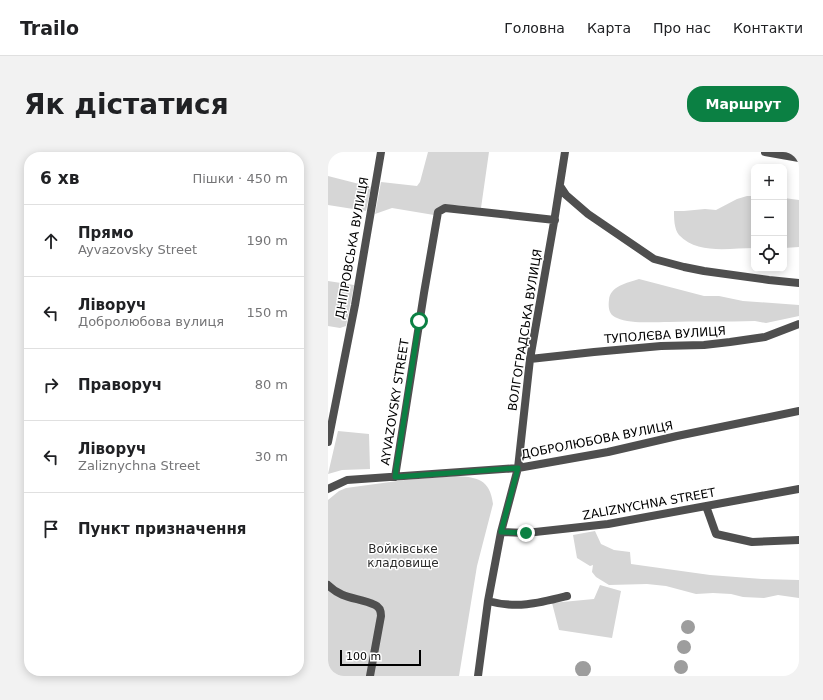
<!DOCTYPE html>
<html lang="uk">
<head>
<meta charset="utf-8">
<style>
	:root { --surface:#fff; --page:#f2f2f2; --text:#202124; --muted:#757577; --line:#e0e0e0; --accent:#0b8043 }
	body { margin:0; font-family:"DejaVu Sans",sans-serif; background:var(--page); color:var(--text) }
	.controls { position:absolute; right:12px; top:12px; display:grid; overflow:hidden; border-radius:8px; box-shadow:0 2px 10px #0003 }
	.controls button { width:36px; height:36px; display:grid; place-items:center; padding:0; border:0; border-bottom:1px solid var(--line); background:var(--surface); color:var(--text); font:20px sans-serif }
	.scale { position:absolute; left:12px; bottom:10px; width:81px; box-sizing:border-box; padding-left:4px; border:2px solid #000; border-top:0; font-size:11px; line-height:14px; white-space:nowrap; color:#000; -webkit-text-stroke:3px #fff; paint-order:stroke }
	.stop { position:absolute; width:12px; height:12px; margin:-9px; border:3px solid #0b8043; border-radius:50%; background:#fff }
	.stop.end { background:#0b8043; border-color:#fff; box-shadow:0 1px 4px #0008 }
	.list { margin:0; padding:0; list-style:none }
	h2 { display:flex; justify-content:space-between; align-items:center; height:52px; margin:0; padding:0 16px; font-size:17px }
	h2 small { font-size:13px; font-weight:400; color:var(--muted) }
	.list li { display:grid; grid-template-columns:26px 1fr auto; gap:12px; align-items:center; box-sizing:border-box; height:72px; padding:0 16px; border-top:1px solid var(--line) }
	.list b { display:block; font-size:15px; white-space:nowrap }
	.list p { margin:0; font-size:13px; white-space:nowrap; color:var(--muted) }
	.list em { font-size:13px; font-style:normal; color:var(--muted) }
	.icon { flex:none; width:22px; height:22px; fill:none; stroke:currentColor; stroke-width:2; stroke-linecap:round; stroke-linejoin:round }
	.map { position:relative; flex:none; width:471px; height:524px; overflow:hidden; border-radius:16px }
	header { display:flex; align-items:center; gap:24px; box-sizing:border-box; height:56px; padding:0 20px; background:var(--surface); border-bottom:1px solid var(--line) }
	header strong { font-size:19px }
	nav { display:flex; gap:22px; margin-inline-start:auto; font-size:14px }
	.intro { display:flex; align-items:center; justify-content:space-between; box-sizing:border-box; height:96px; padding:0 24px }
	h1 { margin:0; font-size:28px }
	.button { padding:10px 18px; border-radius:16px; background:var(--accent); color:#fff; font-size:14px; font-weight:700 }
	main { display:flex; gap:24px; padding:0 24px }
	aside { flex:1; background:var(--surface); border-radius:16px; box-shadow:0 2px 10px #0003 }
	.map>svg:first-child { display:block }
</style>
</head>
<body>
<header>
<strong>Trailo</strong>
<nav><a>Головна</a><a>Карта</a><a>Про нас</a><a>Контакти</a></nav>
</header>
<div class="intro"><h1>Як дістатися</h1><a class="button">Маршрут</a></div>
<main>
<aside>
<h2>6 хв<small>Пішки · 450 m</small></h2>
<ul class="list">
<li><svg class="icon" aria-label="ahead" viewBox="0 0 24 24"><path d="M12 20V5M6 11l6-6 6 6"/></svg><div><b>Прямо</b><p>Ayvazovsky Street</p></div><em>190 m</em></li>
<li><svg class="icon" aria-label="left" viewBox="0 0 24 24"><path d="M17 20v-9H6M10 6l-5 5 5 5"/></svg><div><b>Ліворуч</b><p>Добролюбова вулиця</p></div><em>150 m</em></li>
<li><svg class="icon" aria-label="right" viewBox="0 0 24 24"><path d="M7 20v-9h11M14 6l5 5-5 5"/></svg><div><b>Праворуч</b></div><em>80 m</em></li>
<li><svg class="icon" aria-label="left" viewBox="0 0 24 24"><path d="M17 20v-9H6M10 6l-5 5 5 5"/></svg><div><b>Ліворуч</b><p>Zaliznychna Street</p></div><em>30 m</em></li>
<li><svg class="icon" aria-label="arrive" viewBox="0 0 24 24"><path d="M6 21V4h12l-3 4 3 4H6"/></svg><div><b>Пункт призначення</b></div></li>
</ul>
</aside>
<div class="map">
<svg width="471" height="524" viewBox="0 0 471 524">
	<rect width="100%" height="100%" fill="#fff"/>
	<!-- green -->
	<path fill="#d6d6d6" d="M100 0H161L153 56 129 53H117L106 63 64 56 47 62 53 30 89 34 92 30Z
		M0 24 43 35 38 59 0 53Z
		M419 44H426V96C402 96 370 103 351 83 346 77 346 66 346 59H356L377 57 388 58 409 47Z
		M456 46 471 48V95L456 96Z
		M311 127 376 144H391L415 149 471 153V164L438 171 427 169C398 170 369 169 341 170 326 170 302 172 289 166 281 163 280 156 281 148 282 134 299 131 311 127Z
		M0 129 26 133 18 174 12 176 0 174Z
		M10 279 41 282 42 317 14 318 0 322Z
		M127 324C149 325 162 327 165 352L149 414 131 524H0V348L11 339 18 336 77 328Z
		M267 379 273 392 286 398 302 400 303 412 382 423 434 427 471 428V446L450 443 436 446 415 445 403 442 385 441 368 442 338 434 319 432 281 433 268 425 264 420 265 413 262 414 249 406 245 383Z
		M272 433 293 439 284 486 231 478 224 451 266 447Z"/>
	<!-- water -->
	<path fill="#9d9d9d" d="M353 475a7 7 0 1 1 14 0a7 7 0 1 1-14 0Z
		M349 495a7 7 0 1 1 14 0a7 7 0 1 1-14 0Z
		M346 515a7 7 0 1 1 14 0a7 7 0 1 1-14 0Z
		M247 517a8 8 0 1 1 16 0a8 8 0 1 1-16 0Z"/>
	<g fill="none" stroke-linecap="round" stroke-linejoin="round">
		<!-- minor -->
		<path stroke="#4f4f4f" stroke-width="8" d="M437 0 471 6
			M232 34 238 43 260 62 326 107 356 115 376 119 441 128 471 131
			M202 207 266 200 333 194 376 193 402 190 437 185 471 172
			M0 290 27 153 53 0
			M67 325 96 141 110 60 117 56 227 68
			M0 337 19 328 190 316 280 300 349 284 471 259
			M378 354 388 382 424 390 471 388
			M173 380 198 381 280 372 471 337
			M0 433C15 448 30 445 47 453 52 455 53 459 53 464L42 524
			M160 449C189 457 211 451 239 444
			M150 524 160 449 173 380 190 316 202 207 226 70 237 0"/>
	</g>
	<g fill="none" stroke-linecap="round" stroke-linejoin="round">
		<!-- route -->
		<path stroke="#0b8043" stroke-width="5" d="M91 169 67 325 190 316 173 380 198 381"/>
	</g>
	<g text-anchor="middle" stroke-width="3" stroke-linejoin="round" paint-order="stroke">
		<!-- street labels -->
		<g font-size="12" fill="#000" stroke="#fff">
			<text transform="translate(24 96) rotate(-80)" y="4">ДНІПРОВСЬКА ВУЛИЦЯ</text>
			<text transform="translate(197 178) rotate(-81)" y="4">ВОЛГОГРАДСЬКА ВУЛИЦЯ</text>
			<text transform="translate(337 183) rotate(-4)" y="4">ТУПОЛЄВА ВУЛИЦЯ</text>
			<text transform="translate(67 250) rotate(-81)" y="4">AYVAZOVSKY STREET</text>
			<text transform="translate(269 288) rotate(-11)" y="4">ДОБРОЛЮБОВА ВУЛИЦЯ</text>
			<text transform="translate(321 352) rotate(-10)" y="4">ZALIZNYCHNA STREET</text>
		</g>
		<!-- park labels -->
		<g font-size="12" fill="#2d2d2d" stroke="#fff">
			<text x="75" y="401">Войківське<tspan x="75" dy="14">кладовище</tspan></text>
		</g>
	</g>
</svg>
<div class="controls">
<button>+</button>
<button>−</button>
<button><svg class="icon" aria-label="locate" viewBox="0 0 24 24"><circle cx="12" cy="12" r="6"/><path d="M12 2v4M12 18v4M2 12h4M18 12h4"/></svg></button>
</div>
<div class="scale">100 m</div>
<div class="stop" style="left:91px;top:169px"></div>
<div class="stop end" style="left:198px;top:381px"></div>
</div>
</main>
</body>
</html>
